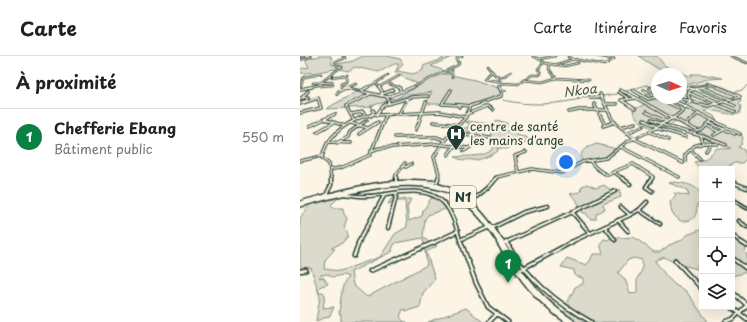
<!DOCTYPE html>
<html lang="fr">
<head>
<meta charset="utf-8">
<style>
	:root { --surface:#fff; --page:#f2f2f2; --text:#202124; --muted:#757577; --line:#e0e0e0; --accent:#0b8043 }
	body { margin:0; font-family:"Playpen Sans",sans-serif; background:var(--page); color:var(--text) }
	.controls { position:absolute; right:12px; bottom:12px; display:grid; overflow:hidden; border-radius:0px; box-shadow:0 4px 16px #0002 }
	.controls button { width:36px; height:36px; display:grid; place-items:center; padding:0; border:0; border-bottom:1px solid var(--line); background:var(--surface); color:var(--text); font:20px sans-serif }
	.compass { position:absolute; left:351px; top:12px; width:36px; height:36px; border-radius:50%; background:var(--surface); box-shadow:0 4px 16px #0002; rotate:93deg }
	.you { position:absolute; left:266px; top:106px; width:14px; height:14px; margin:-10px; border:3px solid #fff; border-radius:50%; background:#1a73e8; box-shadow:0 0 0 6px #1a73e833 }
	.badge { display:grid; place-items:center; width:26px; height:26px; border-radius:50%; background:var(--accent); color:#fff; font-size:13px; font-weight:700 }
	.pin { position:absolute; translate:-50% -33px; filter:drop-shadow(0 1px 2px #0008) }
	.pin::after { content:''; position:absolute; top:21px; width:14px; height:12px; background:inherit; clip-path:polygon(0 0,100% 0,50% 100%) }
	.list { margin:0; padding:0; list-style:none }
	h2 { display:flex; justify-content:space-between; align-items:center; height:52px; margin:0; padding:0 16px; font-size:17px }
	h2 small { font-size:13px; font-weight:400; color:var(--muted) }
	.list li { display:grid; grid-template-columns:26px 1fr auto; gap:12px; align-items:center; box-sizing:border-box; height:56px; padding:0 16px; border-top:1px solid var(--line) }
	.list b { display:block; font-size:15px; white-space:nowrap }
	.list p { margin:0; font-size:13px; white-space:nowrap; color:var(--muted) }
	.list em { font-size:13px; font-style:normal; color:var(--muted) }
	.icon { flex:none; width:22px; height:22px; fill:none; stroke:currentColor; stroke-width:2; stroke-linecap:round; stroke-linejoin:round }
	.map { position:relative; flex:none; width:447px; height:266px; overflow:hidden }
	header { display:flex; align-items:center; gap:24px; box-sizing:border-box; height:56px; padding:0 20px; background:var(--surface); border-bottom:1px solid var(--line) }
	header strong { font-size:19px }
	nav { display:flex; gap:22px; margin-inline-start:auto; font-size:14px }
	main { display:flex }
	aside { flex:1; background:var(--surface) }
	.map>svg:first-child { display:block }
</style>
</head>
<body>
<header>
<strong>Carte</strong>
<nav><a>Carte</a><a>Itinéraire</a><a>Favoris</a></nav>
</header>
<main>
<aside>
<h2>À proximité<small></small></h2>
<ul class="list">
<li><span class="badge">1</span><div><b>Chefferie Ebang</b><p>Bâtiment public</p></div><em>550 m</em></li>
</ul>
</aside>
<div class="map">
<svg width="447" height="266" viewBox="0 0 447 266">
	<rect width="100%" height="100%" fill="#fcf5e5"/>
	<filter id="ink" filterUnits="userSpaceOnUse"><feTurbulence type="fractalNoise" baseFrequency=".025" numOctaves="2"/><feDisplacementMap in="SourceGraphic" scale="8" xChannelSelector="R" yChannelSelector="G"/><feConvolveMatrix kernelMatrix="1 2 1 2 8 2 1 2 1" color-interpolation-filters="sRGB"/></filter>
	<g filter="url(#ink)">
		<!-- green -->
		<path fill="#dcdacc" stroke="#7e8c80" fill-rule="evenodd" d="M19 0H31L32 9 53 5 63 0H87L100 3 103 8 97 15 113 18 123 14V10L143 3 141 0H154L131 10 150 17 151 19 175 24 207 35 204 36 201 40 176 47 170 50 159 48H129L127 44 132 36 110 39 70 50 73 51 26 53 56 36 95 43 120 29 95 17 99 8H94L79 16 55 11 48 15C38 12 33 13 23 15 16 17 7 17 0 17V13L9 11 6 6V3Z
			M339 0H357L365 10 391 21V18H401L423 22 408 23 387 29H381V18C377 18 372 19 368 18 365 17 343 4 339 0Z
			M407 27C418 29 437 33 441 45L439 48 441 51 439 58C427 60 412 52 404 55L414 60 417 66 441 78 443 82 441 89 438 91 444 94 447 102 442 107H434L425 113H402V115L394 106C407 104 408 101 417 92L425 93 431 92 396 74H391L375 65 366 72 353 73C346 69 334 64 333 54L347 47 340 43 339 41C346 40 350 36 357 36V42H381L384 32Z
			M197 64 207 67 205 75 211 74 217 78 228 82 230 85 211 89 207 93 197 92 198 95C195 98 182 103 177 104 171 105 168 102 164 105L155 101C167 99 189 103 195 89L191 87 192 76C186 75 181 77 175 76 169 76 165 75 159 77L158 76 163 72H168L167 71 170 68 165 66 166 65 192 68Z
			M297 88 316 93 306 101 282 106C278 94 287 91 297 88Z
			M375 126C389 128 402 130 402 146L397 148C397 161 394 166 380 165L372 157 370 146 376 139 374 137 389 140 387 134 369 127Z
			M287 128 296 132 304 129 313 136 319 133 321 141 303 148 305 153 296 158V163H290L286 157H283L276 143 270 138 280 136 282 130Z
			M39 138 38 142 31 149 33 152H43L44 158 47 162 44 172 47 175 48 180 42 187 31 192 35 193 25 204 24 213 40 215 80 201 95 178 107 171 105 145H96L88 148 91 143H111L107 151 109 165 122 160 123 155 133 139 146 147 148 152 128 159 125 163 123 180 127 185 137 190 126 196 135 223 123 237 120 251 107 255 103 253 100 261 104 266H107H41V258H39C39 255 42 233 43 230 44 227 46 224 48 221L43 219 32 221 28 218 21 219 19 222 23 221 28 228 21 230 18 233 19 236H23L25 239 23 252 34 251 30 260 16 265 20 241 11 212 0 211V163C3 156 9 153 10 145ZM123 182 127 209 67 241 53 229 51 216 93 195 92 193 95 187Z
			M402 173V214L377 208 364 201 355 205 367 221 375 229 386 235 408 266H272C256 256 271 243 275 231L283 228V222L275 220 274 214 261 211 267 202 286 209 290 205 293 198H303C302 193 298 188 304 183L308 184 312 180 320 182 334 181 354 196H360L369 189 380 185 387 179ZM334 202 342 204V214L337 223V237L330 238 325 223 318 217 328 204Z
			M432 181H437L447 189 445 195 447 197V216L432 220Z
			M166 252 183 266H128Z"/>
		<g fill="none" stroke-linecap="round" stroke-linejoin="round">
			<!-- stream -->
			<path stroke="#758479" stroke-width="1" d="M386 31 405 28 414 30
				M427 34 433 36 443 34 447 29
				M302 40 317 38 346 29 357 32
				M203 44C231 51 258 48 285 42"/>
			<!-- minor-far3 casing -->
			<g stroke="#1f3d34" stroke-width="2.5">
				<path id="minor-far3" d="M270 0 268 1 273 3
					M297 0 312 3
					M431 0 447 7
					M0 1 4 0
					M239 3 255 0
					M0 4 11 0
					M244 7 265 10 278 7
					M250 8 249 13 256 22
					M187 9 195 19 201 21
					M255 9 273 3 304 9 314 3 312 0
					M152 14V21
					M193 16 188 18 184 23 202 26
					M142 17H152
					M29 21 47 19 46 26 41 28V31L47 32
					M223 24 242 26 256 22 289 24
					M195 25 211 16
					M13 27 33 26
					M20 27C28 22 34 15 42 11L37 10 35 6 45 2 43 0
					M87 27 100 32
					M407 27 420 32
					M20 30 33 29
					M0 31 4 21 21 18
					M79 31 99 20
					M381 31 390 32
					M400 31 403 32
					M6 32 22 28
					M45 32 56 28
					M66 32 76 27
					M80 32 76 27 88 19
					M111 32 158 9 159 7 157 5V1L162 0
					M200 32 199 31 203 27 218 28 232 19H239L241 17 238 13 244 6 233 0
					M399 32 411 29"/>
			</g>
			<!-- minor-far2 casing -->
			<g stroke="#1f3d34" stroke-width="3.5">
				<path id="minor-far2" d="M43 31 82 40
					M99 31 101 36
					M383 31 394 33 435 50
					M401 31 430 43
					M418 31 439 40
					M350 32 357 36
					M0 33 12 31
					M320 34 335 41
					M333 34 348 43 357 41
					M344 34 356 41
					M61 35 68 31
					M319 36 328 42
					M389 37 435 56
					M37 38 39 35 48 31
					M82 38 93 34
					M300 38 313 65 334 82
					M88 41 113 31
					M279 41H301
					M0 42 8 41 6 45 2 46
					M2 42 8 35
					M358 42 383 54
					M369 42 412 64 402 74 398 75 373 62
					M379 42 408 50 440 41
					M321 44 335 53
					M322 44 336 42 373 63
					M391 46 388 39 389 35 402 31
					M0 48 18 42 21 52 0 57
					M88 48 112 41 128 40
					M142 48 160 49
					M142 48 151 34
					M294 48 305 69
					M305 48H317
					M159 51 161 49 170 50
					M269 56 279 54H308
					M346 56 367 66
					M51 58 63 56 65 60
					M99 58 107 43
					M167 58 187 50 193 54
					M77 59 140 56 165 61
					M71 60 74 55 73 54
					M24 63 45 70
					M344 64 357 71
					M351 64 362 68
					M412 64 440 78
					M54 65 46 50 70 38
					M133 66 158 69
					M51 67 68 72
					M410 67 435 78
					M386 68 399 57
					M363 69 401 80 403 87 394 90 391 94 400 103
					M406 69 419 76
					M10 70 35 58
					M303 70 315 66
					M321 71 335 67
					M356 72 386 81
					M116 74 126 46
					M17 76 33 67
					M153 76 190 82
					M350 76 368 84
					M327 77 343 70
					M59 78 78 66
					M414 79 425 73
					M402 80 426 89
					M95 81H136L144 84
					M333 82 383 107 385 105V99L390 94
					M27 86 51 87
					M37 87 48 81 50 76 67 64
					M403 87 418 88
					M321 91 379 121
					M71 95 79 92 136 88 168 92
					M164 95 177 87 182 81
					M406 95 410 89
					M148 99 158 84
					M0 105 22 100
					M290 105C295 112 300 116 308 119L314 116 323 123
					M103 110 105 107
					M30 114 43 111 70 99 86 59
					M218 116 215 100 226 96
					M313 116 333 108 353 121 352 123
					M31 123 29 108 22 102C25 82 44 68 62 61 67 59 72 59 77 58L83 50 89 46 87 41 81 39 82 35 79 31
					M96 123V119L103 110 106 111 111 108
					M138 123 139 118 134 101 143 86 166 61 170 50 201 40 202 37 199 31
					M195 123 197 121 232 113 262 117 282 106 306 102 328 85 348 76 376 60 383 54 387 47 391 46"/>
			</g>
			<!-- minor-far1 casing -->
			<g stroke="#1f3d34" stroke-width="5">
				<path id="minor-far1" d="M96 122V126
					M322 122 330 128
					M113 125 137 126 138 122
					M432 126 447 132
					M352 135 346 131 352 122
					M43 138C51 139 59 141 67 140 92 139 125 127 144 147 153 157 157 174 161 187
					M25 141 31 129V122
					M432 143 447 152
					M170 146 187 132 196 122
					M321 151 330 159
					M339 154 360 168
					M272 156 290 177
					M318 164 328 175
					M439 165 447 171
					M305 171 315 184
					M88 172 97 137
					M192 172 224 156 248 150
					M432 179 442 187
					M162 183 190 171
					M206 185 207 187
					M58 187 85 138
					M133 187 158 175
					M204 187 288 149 315 135
					M269 187 330 159 339 154 347 146"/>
			</g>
			<!-- minor casing -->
			<g stroke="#1f3d34" stroke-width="5.5">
				<path id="minor" d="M161 186 176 227 188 251 208 266
					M206 186C227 222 255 246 291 266
					M441 186 447 190
					M203 187 206 186
					M54 200 59 186
					M432 202 447 213
					M375 204 402 233
					M400 211 402 212
					M220 214 272 186
					M0 215 6 214
					M70 215 135 186
					M431 251 447 263
					M189 266 197 258
					M425 266 433 263 447 249 432 236"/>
			</g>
			<!-- trunk-far1 casing -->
			<g stroke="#1f3d34" stroke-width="8">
				<path id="trunk-far1" d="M0 148C45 136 119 112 161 141 178 153 190 169 201 187"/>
			</g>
			<!-- trunk casing -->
			<g stroke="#1f3d34" stroke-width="9">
				<path id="trunk" d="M200 186C219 218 239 246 271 266"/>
			</g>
			<!-- minor-far3 -->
			<use href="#minor-far3" stroke="#fcf5e5" stroke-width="1"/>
			<!-- minor-far2 -->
			<use href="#minor-far2" stroke="#fcf5e5" stroke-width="1.5"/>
			<!-- minor-far1 -->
			<use href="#minor-far1" stroke="#fcf5e5" stroke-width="2"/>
			<!-- minor -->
			<use href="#minor" stroke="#fcf5e5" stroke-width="2.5"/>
			<!-- trunk-far1 -->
			<use href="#trunk-far1" stroke="#fcf5e5" stroke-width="5"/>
			<!-- trunk -->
			<use href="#trunk" stroke="#fcf5e5" stroke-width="6"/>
		</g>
	</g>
	<!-- icons -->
	<defs>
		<g id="hospital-pin" transform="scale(1)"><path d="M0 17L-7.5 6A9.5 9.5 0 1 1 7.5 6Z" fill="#1f3d34" stroke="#fcf5e5"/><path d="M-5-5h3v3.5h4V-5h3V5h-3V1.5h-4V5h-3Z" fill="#fff"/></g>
	</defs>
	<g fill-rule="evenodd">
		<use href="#hospital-pin" x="156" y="78"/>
	</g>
	<g text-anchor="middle" stroke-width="4" stroke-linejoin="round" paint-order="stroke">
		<!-- far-poi labels -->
		<g font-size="12" fill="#1f3d34" stroke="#fcf5e5" text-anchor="start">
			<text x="170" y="75">centre de santé<tspan x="170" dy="14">les mains d'ange</tspan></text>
		</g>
		<!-- far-water labels -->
		<g font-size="13" font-style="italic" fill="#435a51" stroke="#fcf5e5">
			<text transform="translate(280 34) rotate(-7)" y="5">Nkoa</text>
		</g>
		<!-- shield labels -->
		<rect fill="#fcf5e5" stroke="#617469" stroke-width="1" x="150" y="130" width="26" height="22" rx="3"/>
		<g font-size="13" font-weight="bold" fill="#1f3d34">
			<text x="163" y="146">N1</text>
		</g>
	</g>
</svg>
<div class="controls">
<button>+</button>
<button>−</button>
<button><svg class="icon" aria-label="locate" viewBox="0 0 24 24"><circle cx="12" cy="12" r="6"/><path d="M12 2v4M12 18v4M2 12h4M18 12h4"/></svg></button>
<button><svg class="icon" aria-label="layers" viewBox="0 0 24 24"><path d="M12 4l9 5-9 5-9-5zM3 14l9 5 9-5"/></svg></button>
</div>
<svg class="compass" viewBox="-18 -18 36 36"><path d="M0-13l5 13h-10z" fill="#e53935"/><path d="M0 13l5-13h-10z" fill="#757577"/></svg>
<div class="you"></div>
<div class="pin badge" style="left:208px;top:227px">1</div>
</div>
</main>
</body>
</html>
